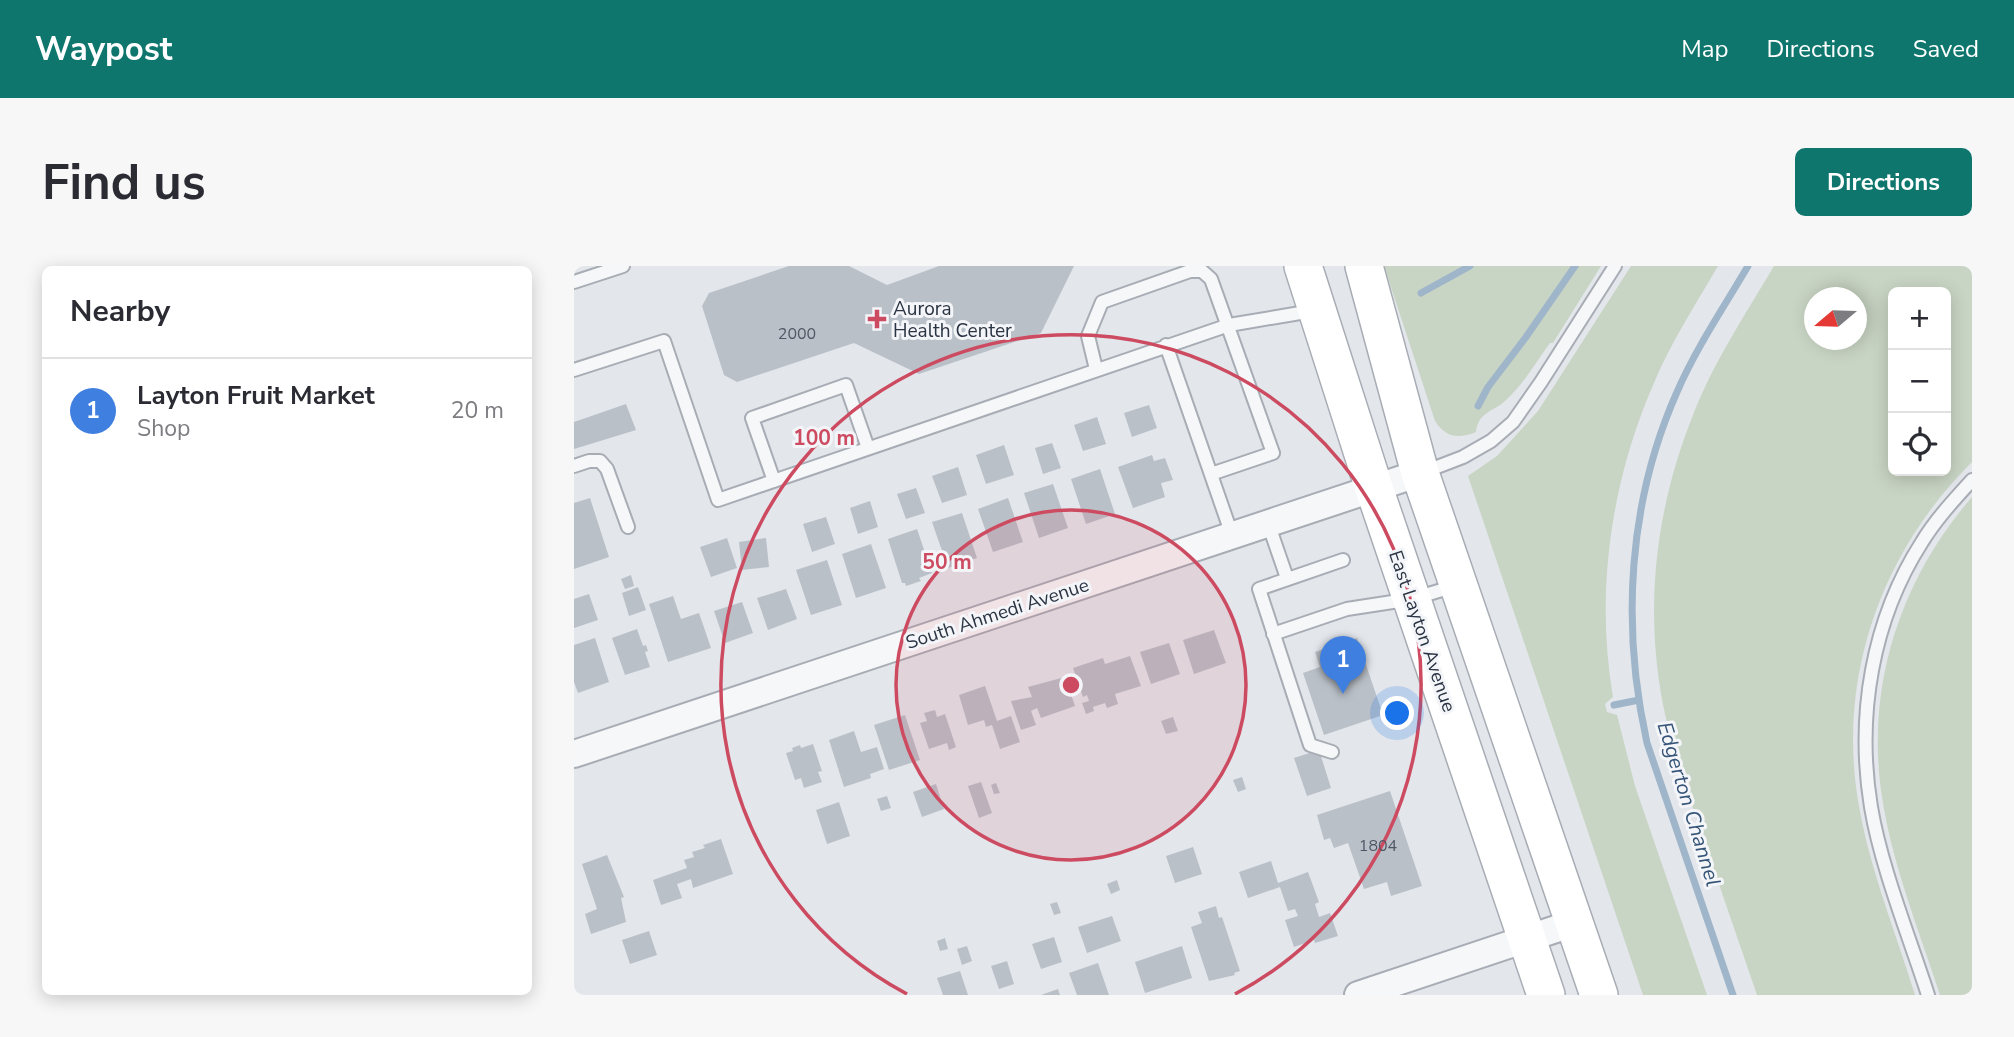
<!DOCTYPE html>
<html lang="en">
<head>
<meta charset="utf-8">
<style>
	:root { --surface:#fff; --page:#f7f7f7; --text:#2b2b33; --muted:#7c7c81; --line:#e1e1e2; --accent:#0f766e }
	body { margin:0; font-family:"Nunito Sans",sans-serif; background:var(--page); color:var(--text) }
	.controls { position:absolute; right:21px; top:21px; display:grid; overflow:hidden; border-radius:10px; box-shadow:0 4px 18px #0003 }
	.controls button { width:63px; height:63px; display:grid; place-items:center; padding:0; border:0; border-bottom:2px solid var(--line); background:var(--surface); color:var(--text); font:35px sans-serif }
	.compass { position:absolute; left:1230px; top:21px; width:63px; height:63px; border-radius:50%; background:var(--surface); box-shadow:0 4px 18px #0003; rotate:251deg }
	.you { position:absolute; left:824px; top:448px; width:24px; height:24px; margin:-18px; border:5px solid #fff; border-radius:50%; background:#1a73e8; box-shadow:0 0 0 10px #1a73e833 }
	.badge { display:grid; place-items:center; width:46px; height:46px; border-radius:50%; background:var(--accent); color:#fff; font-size:23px; font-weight:700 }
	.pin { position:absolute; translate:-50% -58px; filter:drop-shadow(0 2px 4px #0008) }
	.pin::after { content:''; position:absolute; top:37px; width:24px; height:21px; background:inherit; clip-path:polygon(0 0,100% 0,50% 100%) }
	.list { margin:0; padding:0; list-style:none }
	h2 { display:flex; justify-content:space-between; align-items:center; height:91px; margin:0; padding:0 28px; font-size:30px }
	h2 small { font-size:23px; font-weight:400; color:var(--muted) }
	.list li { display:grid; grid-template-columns:46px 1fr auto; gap:21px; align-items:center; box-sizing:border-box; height:105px; padding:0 28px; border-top:2px solid var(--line) }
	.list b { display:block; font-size:26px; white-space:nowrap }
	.list p { margin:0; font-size:23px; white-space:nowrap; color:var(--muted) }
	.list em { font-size:23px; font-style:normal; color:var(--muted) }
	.icon { flex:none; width:38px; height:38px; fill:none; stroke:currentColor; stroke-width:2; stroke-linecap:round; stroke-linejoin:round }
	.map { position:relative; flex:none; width:1398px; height:729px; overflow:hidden; border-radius:10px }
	header { display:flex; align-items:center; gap:42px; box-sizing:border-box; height:98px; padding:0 35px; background:var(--accent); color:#fff }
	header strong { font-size:33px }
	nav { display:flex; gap:38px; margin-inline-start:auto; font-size:24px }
	.intro { display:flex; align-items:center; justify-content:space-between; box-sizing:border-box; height:168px; padding:0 42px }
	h1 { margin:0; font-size:49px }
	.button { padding:18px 32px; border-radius:10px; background:var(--accent); color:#fff; font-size:24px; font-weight:700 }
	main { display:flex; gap:42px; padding:0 42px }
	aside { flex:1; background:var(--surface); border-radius:10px; box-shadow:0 4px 18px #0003 }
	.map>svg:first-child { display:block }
</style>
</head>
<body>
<header>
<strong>Waypost</strong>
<nav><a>Map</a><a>Directions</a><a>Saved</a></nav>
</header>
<div class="intro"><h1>Find us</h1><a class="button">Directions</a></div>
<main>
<aside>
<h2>Nearby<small></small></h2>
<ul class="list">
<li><span class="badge" style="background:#3f7fe0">1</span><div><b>Layton Fruit Market</b><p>Shop</p></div><em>20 m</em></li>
</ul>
</aside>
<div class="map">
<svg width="1398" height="729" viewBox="0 0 1398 729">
	<rect width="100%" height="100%" fill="#e3e6eb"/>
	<!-- green -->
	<path fill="#c9d5c4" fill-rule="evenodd" d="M810 0H1027L979 77H976C962 96 949 119 931 135 919 146 904 146 902 166 885 173 872 172 861 155Z
		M1057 0H1144C1122 38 1097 76 1080 117 1037 215 1021 326 1039 431L1031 438 1033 446 1043 449 1061 520 1133 729H1069L894 210 923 190 964 145Z
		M1200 0H1398V196C1307 286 1262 413 1285 540 1296 604 1322 667 1341 729H1183C1164 674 1145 618 1126 563 1110 514 1092 466 1085 415 1072 324 1085 234 1119 149 1139 97 1171 49 1200 0ZM1372 26V205H1319V26ZM1240 32H1282V74H1240Z
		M1398 231V729H1366C1345 664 1318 598 1308 531 1291 421 1326 314 1398 231Z"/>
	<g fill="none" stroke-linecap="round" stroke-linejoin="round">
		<!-- stream -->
		<path stroke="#9fb5ca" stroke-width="7" d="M847 27 896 0
			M904 140 914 121 952 71 1001 0
			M1040 439 1065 434
			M1159 729 1073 477C1047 360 1054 236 1103 126 1122 82 1150 41 1174 0"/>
	</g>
	<!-- building -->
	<path fill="#bac0c8" d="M215 0H275L313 19 365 0H500L467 67 345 108 280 77 163 116 150 109 128 40 135 27Z
		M52 138 62 164 0 183V156Z
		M575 139 583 162 558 171 550 147Z
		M523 151 532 178 509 185 500 159Z
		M478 177 487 202 469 208 461 182Z
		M430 179 440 209 412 218 402 189Z
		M578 189 580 195 591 192 599 214 587 217 591 231 559 242 544 201Z
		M384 201 393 229 368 237 358 210Z
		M526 203 541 248 512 258 497 213Z
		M479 218 494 262 465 272 450 227Z
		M342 222 351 247 332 253 323 228Z
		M16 232 35 291 0 303V237Z
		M434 232 449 276 419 286 404 243Z
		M296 235 304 261 284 268 276 242Z
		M388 247 403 292 374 302 358 256Z
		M252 251 261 278 238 286 229 258Z
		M343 263 358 307 345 312 347 315 332 320 331 317H328L314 273Z
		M153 272 163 302 137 311 126 281Z
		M192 272 195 301 168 304 165 276Z
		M297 278 312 322 282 332 268 288Z
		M253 294 268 339 237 349 222 304Z
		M57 309 60 320 51 323 47 313Z
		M64 321 72 344 55 350 48 327Z
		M212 323 223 353 194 364 183 332Z
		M15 328 24 354 0 362V333Z
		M99 330 107 353 125 347 137 382 94 396 75 338Z
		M168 336 179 367 151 377 140 345Z
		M63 363 69 380 72 379 74 385 71 386 76 401 51 409 38 372Z
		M640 364 652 397 620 408 609 374Z
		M21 372 35 416 4 427 0 416V379Z
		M783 372 809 449 750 469 729 407 746 401 741 386Z
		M595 377 606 408 577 418 566 386Z
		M556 390 567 420 541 428 544 438 533 442 531 437 519 441 520 445 512 448 508 437 515 435 513 429 509 431 499 402 529 392 531 398Z
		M491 411 501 440 467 452 463 442 457 445 462 459 447 464 437 435 458 431 454 421Z
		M411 420 423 455 437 450 446 476 426 483 418 459 412 461 410 454 394 459 385 429Z
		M361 444 363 451 371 448 382 481 375 484 373 477 355 483 346 457 353 455 350 447Z
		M331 449 346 494 315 504 300 459Z
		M599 451 604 465 592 468 587 455Z
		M280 465 287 486 303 481 310 503 296 508 297 512 270 521 255 474Z
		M239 478 248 505 244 506 248 516 230 522 227 512 221 514 212 487 219 485 218 482 226 479 227 482Z
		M745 484 757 522 733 530 720 492Z
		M668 511 672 523 664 526 659 514Z
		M407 516 418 547 405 552 394 520Z
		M422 517 426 527 420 528 417 519Z
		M362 518 370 543 348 551 339 526Z
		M816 525 848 620 817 630 813 616 790 623 774 577 760 582 756 572 750 574 743 549Z
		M313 530 317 542 307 545 303 533Z
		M265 536 276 570 253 578 242 544Z
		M147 573 159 608 119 622 117 613 103 618 108 632 87 639 79 614 113 602 110 594 120 591 118 586 131 582 129 579Z
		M619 581 628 608 601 617 592 590Z
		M33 589 50 631 47 632 52 656 17 668 11 648 23 643 8 598Z
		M697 595 704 617 734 606 745 636 741 638 745 651 756 647 764 670 741 677 740 674 720 681 711 654 724 650 721 643 714 645 706 621 674 632 665 606Z
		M543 614 546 624 537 628 533 618Z
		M483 636 487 647 480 649 476 638Z
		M642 640 645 652 648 651 666 705 660 707 661 709 635 715 617 661 628 657 624 646Z
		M538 650 547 675 513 687 504 661Z
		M75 665 83 689 56 698 48 674Z
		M480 671 488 696 467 703 458 678Z
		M371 672 374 683 366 685 363 675Z
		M393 680 398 695 388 699 383 683Z
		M608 680 618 712 571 727 561 696Z
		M433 695 440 718 425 723 417 700Z
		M524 697 535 729H503L495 707Z
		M386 705 394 729H369L363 712Z
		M484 723 486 729H467Z"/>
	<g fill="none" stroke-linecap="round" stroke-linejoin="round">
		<!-- lane casing -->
		<g stroke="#a8adb5" stroke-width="16">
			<path id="lane" d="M0 16 49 0
				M592 79 658 269
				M522 103 514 70 528 36 616 5H628L637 13 699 187 637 208
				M0 104 90 75 144 234 655 59 738 45
				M0 200 15 195H26L33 203 54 261
				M850 206 889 191 917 175 939 156 967 116 1041 0
				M200 215 178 152 272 119 294 182
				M694 257 713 312
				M699 368 773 343 838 333 881 320
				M758 486 736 479 685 323 769 294
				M1354 729C1335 670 1307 601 1297 541 1282 450 1298 354 1348 276 1362 253 1380 234 1398 214"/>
		</g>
		<!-- street casing -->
		<g stroke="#a8adb5" stroke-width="30">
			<path id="street" d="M0 488 846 207
				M784 729 1000 657"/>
		</g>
		<!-- secondary casing -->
		<g stroke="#a8adb5" stroke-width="40">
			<path id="secondary" d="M729 0 800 222 972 729
				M790 0 846 207 1025 729"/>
		</g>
		<!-- lane -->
		<use href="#lane" stroke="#f6f7f9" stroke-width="12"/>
		<!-- street -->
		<use href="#street" stroke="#f6f7f9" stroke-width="26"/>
		<!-- secondary -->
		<use href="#secondary" stroke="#fff" stroke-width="37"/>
	</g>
	<!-- distance rings -->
	<circle cx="497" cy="419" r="175" fill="#cd4b61" fill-opacity=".12"/>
	<g fill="none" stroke="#cd4b61" stroke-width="3.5">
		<circle cx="497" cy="419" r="175"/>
		<path d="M333 728A350 350 0 1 1 661 728"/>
	</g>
	<!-- markers -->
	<path fill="#cd4b61" stroke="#f3f5f8" stroke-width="2.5" d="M299.5 42.5h7v7h7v7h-7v7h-7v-7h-7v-7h7z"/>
	<g text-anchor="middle" stroke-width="6" stroke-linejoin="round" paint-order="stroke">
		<!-- number labels -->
		<g font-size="16" fill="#4f5764">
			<text x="223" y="73">2000</text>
			<text x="804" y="585">1804</text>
		</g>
		<!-- poi labels -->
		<g font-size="19" fill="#2b3443" stroke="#f3f5f8" text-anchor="start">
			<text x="319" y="49">Aurora<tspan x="319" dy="22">Health Center</tspan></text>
		</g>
		<!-- street labels -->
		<g font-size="19" fill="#2b3443" stroke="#f3f5f8">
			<text transform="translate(423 347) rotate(-18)" y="7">South Ahmedi Avenue</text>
			<text transform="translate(849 365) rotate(71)" y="7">East Layton Avenue</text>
		</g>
		<!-- water labels -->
		<g font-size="21" font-style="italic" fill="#355477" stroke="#f3f5f8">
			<text transform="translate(1115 538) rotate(73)" y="7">Edgerton Channel</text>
		</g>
	</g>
	<circle cx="497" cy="419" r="10" fill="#cd4b61" stroke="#f3f5f8" stroke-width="3.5"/>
	<g font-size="21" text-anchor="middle" font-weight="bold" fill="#cd4b61" stroke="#f3f5f8" stroke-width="6" stroke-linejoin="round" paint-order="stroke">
		<text x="250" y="179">100 m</text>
		<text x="373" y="303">50 m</text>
	</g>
</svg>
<div class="controls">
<button>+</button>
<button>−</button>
<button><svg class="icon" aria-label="locate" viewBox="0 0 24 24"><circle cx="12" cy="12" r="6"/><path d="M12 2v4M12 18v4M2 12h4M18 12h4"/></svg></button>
</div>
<svg class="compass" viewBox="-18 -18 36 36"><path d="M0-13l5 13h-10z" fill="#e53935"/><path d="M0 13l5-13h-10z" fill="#7c7c81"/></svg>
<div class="you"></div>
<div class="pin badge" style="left:769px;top:428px;background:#3f7fe0">1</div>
</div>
</main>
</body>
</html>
